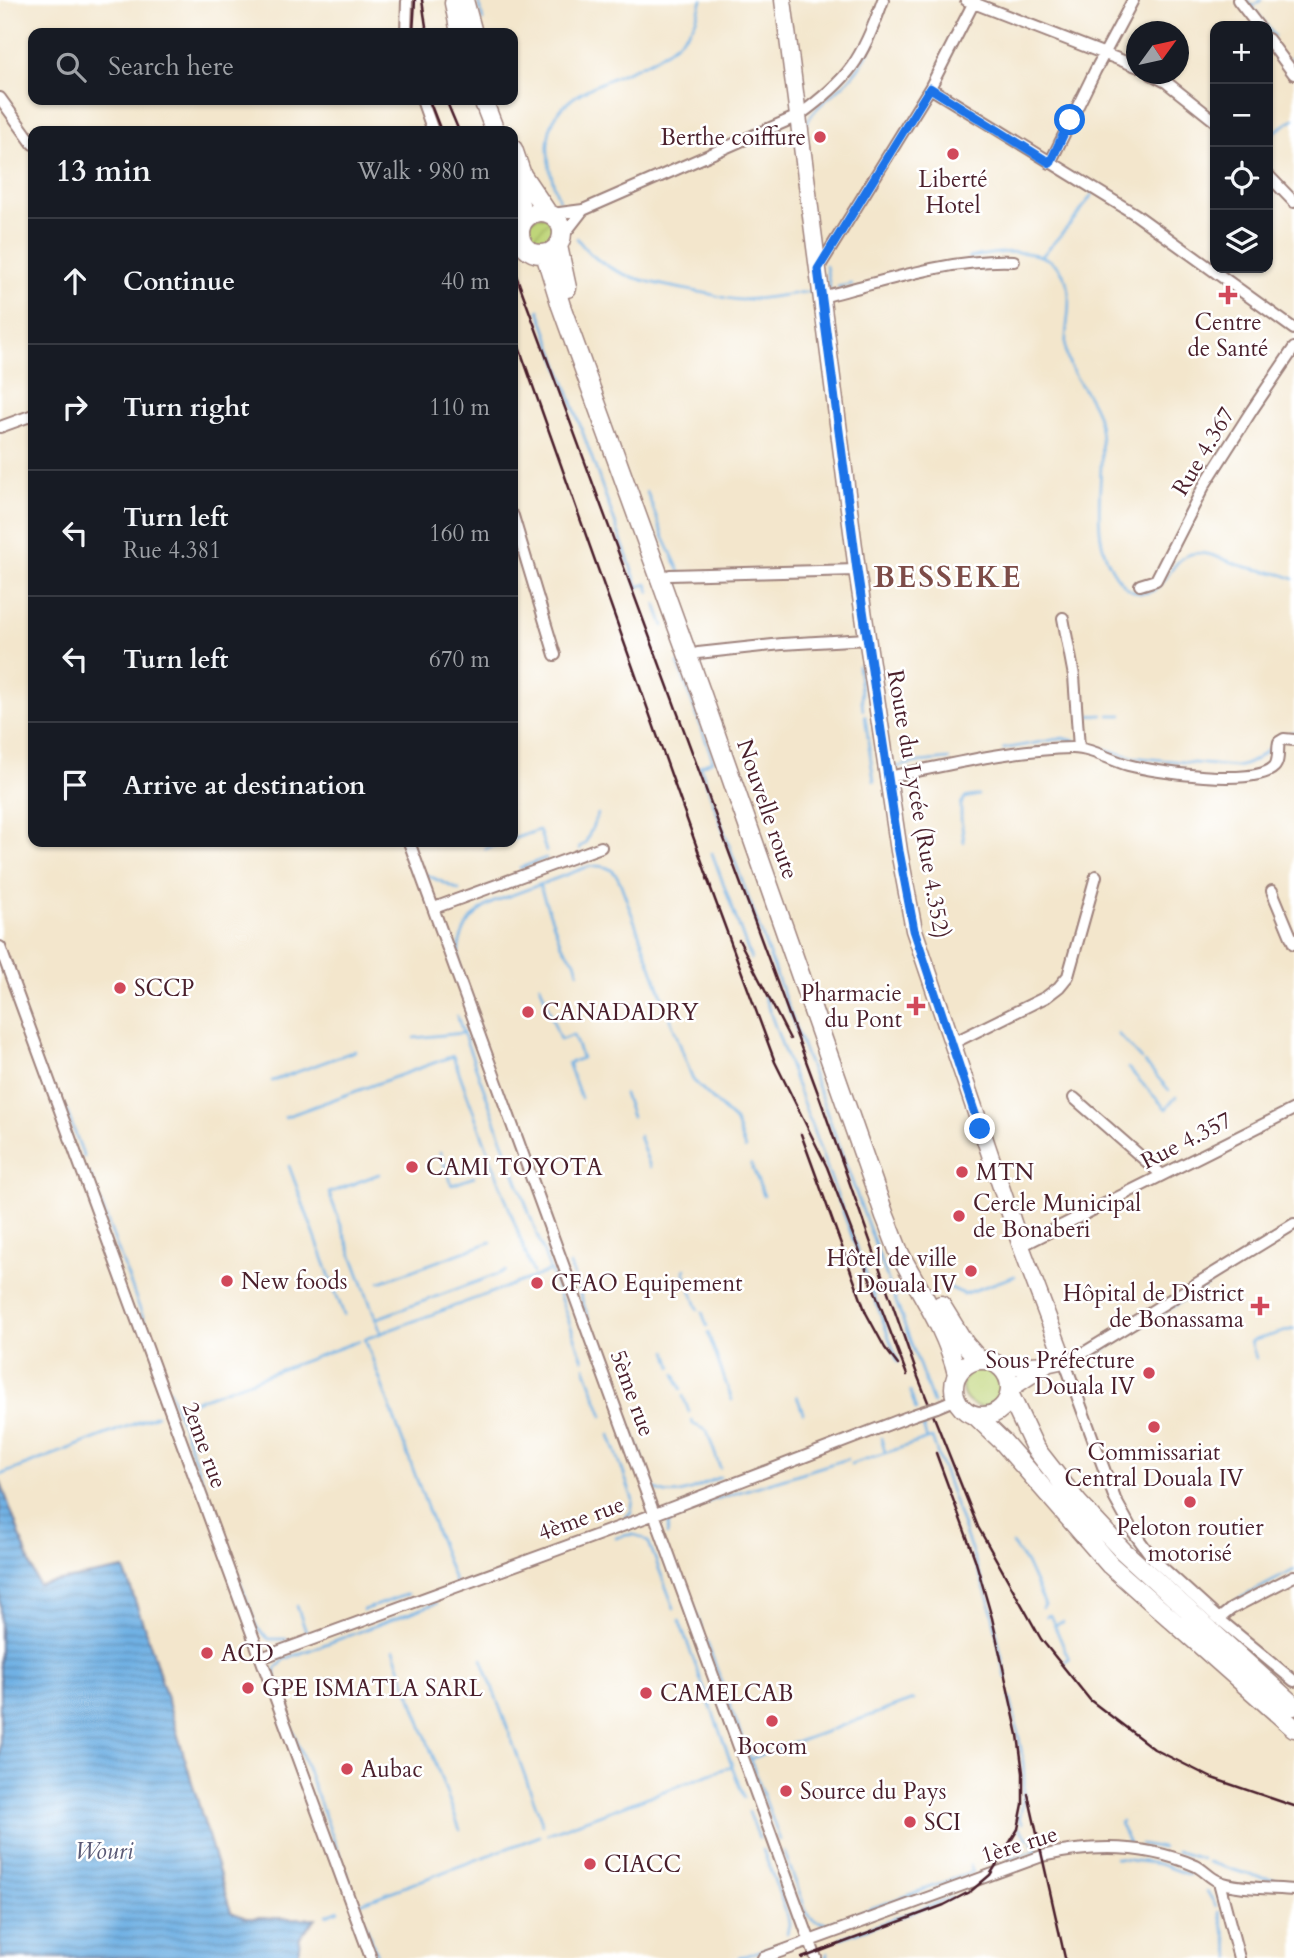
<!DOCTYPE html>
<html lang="en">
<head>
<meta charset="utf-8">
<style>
	:root { --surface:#171b24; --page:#20242c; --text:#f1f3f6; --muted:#9ea1a6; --line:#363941 }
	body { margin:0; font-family:Cardo,serif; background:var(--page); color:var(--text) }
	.controls { position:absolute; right:21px; top:21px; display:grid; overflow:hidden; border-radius:14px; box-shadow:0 2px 5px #0004 }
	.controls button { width:63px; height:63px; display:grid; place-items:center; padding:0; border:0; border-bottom:2px solid var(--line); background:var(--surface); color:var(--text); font:35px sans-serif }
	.compass { position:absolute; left:1126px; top:21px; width:63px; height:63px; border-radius:50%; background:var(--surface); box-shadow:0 2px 5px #0004; rotate:57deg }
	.stop { position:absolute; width:21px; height:21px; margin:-16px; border:5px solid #1a73e8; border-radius:50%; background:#fff }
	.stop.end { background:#1a73e8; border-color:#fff; box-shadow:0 2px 7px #0008 }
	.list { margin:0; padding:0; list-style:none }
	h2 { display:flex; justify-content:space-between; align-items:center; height:91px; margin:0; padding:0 28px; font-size:30px }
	h2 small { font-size:23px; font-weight:400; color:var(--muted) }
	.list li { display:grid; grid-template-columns:46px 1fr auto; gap:21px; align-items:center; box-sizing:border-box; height:126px; padding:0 28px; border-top:2px solid var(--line) }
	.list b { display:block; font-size:26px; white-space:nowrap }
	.list p { margin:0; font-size:23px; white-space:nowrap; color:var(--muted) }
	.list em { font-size:23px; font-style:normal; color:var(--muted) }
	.icon { flex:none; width:38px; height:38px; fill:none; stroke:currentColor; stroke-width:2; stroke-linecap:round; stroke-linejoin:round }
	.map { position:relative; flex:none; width:1294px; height:1958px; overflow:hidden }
	.search { position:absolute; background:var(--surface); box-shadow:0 2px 5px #0004; left:28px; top:28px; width:490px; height:77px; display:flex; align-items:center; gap:18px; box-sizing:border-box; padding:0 24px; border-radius:14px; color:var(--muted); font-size:26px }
	.panel { position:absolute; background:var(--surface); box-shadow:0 2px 5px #0004; left:28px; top:126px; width:490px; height:721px; border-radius:14px }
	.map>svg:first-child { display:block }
</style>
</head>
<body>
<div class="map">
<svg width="1294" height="1958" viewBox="0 0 1294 1958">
	<defs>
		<pattern id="garden-furrows" width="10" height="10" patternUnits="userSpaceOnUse" patternTransform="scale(1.75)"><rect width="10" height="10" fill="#bfd579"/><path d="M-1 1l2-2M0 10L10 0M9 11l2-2" fill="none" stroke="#a6b669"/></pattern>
		<pattern id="water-rules" width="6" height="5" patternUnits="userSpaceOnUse" patternTransform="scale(1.75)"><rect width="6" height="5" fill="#70b1e4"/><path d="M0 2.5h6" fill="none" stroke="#5e8fb9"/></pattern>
	</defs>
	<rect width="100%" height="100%" fill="#fff"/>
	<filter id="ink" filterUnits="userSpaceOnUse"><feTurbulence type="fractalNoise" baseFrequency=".0143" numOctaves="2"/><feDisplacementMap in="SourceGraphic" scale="14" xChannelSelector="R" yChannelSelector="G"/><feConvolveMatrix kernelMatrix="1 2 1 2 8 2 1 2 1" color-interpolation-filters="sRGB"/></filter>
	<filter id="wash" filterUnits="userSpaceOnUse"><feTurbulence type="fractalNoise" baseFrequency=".00686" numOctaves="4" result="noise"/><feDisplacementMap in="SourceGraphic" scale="28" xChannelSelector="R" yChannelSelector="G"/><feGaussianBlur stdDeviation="1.57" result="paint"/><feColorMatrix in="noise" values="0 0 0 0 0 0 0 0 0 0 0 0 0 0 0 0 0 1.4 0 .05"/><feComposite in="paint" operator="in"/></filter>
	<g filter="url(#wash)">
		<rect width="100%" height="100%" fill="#f3e6cc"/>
		<!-- park -->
		<path fill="#bfd579" stroke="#847a52" stroke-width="2" d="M962 1387a20 20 0 1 1 40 0a20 20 0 1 1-40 0Z"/>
		<!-- garden -->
		<path fill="url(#garden-furrows)" stroke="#847a52" stroke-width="2" d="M524 233a17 17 0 1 1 34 0a17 17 0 1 1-34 0Z"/>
		<!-- water -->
		<path fill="url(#water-rules)" stroke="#5d6888" stroke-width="2" d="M0 1480 38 1585 124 1569 152 1649 231 1912 246 1918H316L300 1937 298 1958H0Z"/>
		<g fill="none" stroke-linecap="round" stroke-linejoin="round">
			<!-- stream -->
			<path stroke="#70b1e4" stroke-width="2.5" d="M478 0 483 20
				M1247 0 1267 26
				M1252 7 1261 0
				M1268 28 1274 36
				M1291 58 1294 62
				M807 125C810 108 840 91 851 77 864 63 872 46 878 28
				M1268 136 1294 119
				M559 200C508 64 641 99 693 25 698 18 699 8 702 0
				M577 238C603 278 657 284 699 292 713 294 728 300 742 300 765 299 790 294 812 291
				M1042 256 1078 215 1093 193
				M968 258C1000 251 1059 242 1068 287 1072 308 1064 330 1066 351 1069 376 1092 394 1098 418 1111 475 1079 539 1125 586 1129 590 1134 592 1139 593 1169 595 1166 561 1191 554 1195 553 1203 553 1207 554 1219 556 1231 563 1243 566 1260 571 1278 571 1294 579
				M826 266 830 288
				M838 287 852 284
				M539 310 638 587 647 584 650 592
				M647 492 664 538 680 572
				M656 604 664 626
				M678 663 713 760 700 766 933 1403
				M858 666 863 710
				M1109 715H1122
				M865 716 868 738
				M1081 716 1103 715
				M1285 735 1294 732
				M868 741 874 781
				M1082 743 1133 757 1235 767C1253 765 1262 754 1274 743
				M1003 749 1063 738 1075 741
				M897 767 919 762 949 759
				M513 839 539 830 546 851
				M964 842 961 819V804L965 798 978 795
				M485 849 505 842
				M580 849 579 847 585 844 598 814
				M712 853 751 959
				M520 868 546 858
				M425 874 459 890
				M540 887 561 944 575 961 578 972
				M460 969C454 938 468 914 496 901L587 867C603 864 614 867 620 882L693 1080 735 1121 745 1149
				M540 985 560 1040 573 1035 582 1058 568 1063 581 1098
				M764 996 898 1362
				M457 1016 583 1360
				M1118 1034 1141 1059
				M414 1038 463 1033
				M1144 1062 1169 1090
				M1128 1068 1166 1109 1176 1097
				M272 1081 355 1051
				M624 1094 632 1117
				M65 1106 84 1157
				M285 1117 453 1056 533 1273
				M639 1136 650 1167
				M440 1152 452 1185 474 1177
				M751 1164 764 1196
				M289 1166 344 1315
				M90 1174 162 1369
				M379 1174 329 1193 381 1333
				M570 1265 589 1320
				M686 1269 684 1271 698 1309
				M380 1282 491 1242
				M942 1284 964 1294 1015 1276
				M702 1312 707 1326
				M375 1319 506 1271
				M708 1333 732 1400
				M600 1349 654 1488C673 1503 701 1485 720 1477
				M667 1351 672 1367
				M1099 1353 1294 1231
				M1256 1359 1251 1341 1294 1329
				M585 1367 603 1416
				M1077 1367 1095 1356
				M675 1374 681 1389
				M169 1390 257 1628 269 1639H286
				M910 1391 916 1410
				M683 1396 689 1412
				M797 1396 803 1413
				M176 1408 359 1341
				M692 1420 693 1424 707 1431 720 1468
				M922 1424 927 1439 932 1438 991 1607 1006 1678
				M610 1435 633 1500 631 1512 622 1521
				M881 1438 885 1452
				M851 1464 928 1439
				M0 1475 157 1415
				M667 1535 669 1523 679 1513 713 1500 847 1459
				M616 1538C629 1533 639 1533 649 1543L674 1608
				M1012 1544 1026 1563 1045 1605 1042 1608
				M455 1583 365 1339 550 1271
				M691 1599 702 1629
				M297 1606 306 1632
				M1221 1608 1294 1570
				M363 1610 408 1594
				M1046 1616 1050 1615 1069 1659 1065 1661
				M679 1620 732 1765
				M1054 1625 1063 1622
				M706 1640 742 1738
				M394 1650 460 1830
				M482 1659 543 1825
				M275 1683 276 1669 285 1659 437 1603
				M1010 1697C1019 1737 1031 1778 1019 1819L1022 1823
				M287 1715 378 1958
				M747 1750 780 1840
				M750 1759 913 1700
				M749 1812 759 1838
				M547 1834 732 1766 744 1798
				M1141 1844 1162 1848
				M1044 1849 1075 1843H1129L1120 1823 1122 1821
				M763 1850 786 1912
				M784 1851 807 1913 814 1920 827 1924 973 1872 970 1865
				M1176 1851 1202 1859
				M1115 1858 1159 1864 1189 1875
				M1009 1859 1038 1850 1019 1828
				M1208 1862 1250 1875 1280 1880
				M1207 1891 1216 1906
				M358 1904 540 1836
				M1219 1912 1231 1958
				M327 1915 339 1910
				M787 1933 789 1924 787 1914
				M841 1938 951 1898
				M739 1958 776 1945
				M826 1958 828 1952"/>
		</g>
	</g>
	<g filter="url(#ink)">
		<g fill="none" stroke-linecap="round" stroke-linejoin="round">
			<!-- minor casing -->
			<g stroke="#9e827c" stroke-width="14">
				<path id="minor" d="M966 0 1136 66
					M1238 0 1258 26
					M406 33 407 0
					M1268 39 1294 74
					M1151 74 1166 82 1215 121
					M930 88 1135 214 1294 329
					M0 98 33 144
					M422 100 433 131
					M1050 163 1095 71 1133 0
					M1268 175 1294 202
					M552 214 583 210 798 116C849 79 862 60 883 0
					M562 237 583 210
					M513 238 520 229
					M513 248H526
					M818 269 930 88 975 0
					M821 297C883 282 950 258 1014 261
					M0 427 33 415
					M513 516 555 655
					M670 575 857 570
					M1140 585 1156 580 1205 484 1252 410 1294 348
					M1063 618 1074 676 1079 748
					M698 653 782 644 867 639
					M888 777C949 765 1010 749 1072 748 1091 748 1110 760 1128 765 1155 772 1254 787 1274 767 1280 761 1277 749 1279 742L1284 739 1294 740
					M409 842 816 1958
					M1272 891 1294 944
					M434 908 601 847
					M0 947 371 1958
					M951 1044 1046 997 1059 987 1068 976 1096 876
					M1074 1098 1162 1175
					M1294 1224 1077 1357 1064 1360 1115 1499 1132 1530 1154 1560 1219 1619 1294 1681
					M1021 1246 1294 1109
					M937 1407 956 1399
					M1219 1619 1231 1609 1294 1576
					M261 1658 655 1514 913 1415
					M1219 1882 1239 1958
					M763 1958 1042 1856C1094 1844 1146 1844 1196 1866 1204 1870 1210 1878 1218 1881 1234 1889 1275 1888 1294 1890"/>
			</g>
			<!-- secondary casing -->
			<g stroke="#9e827c" stroke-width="19">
				<path id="secondary" d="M783 0 857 570 899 851 914 930 1021 1246 1064 1360 1046 1364 1001 1367
					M1010 1389 1046 1365"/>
			</g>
			<!-- trunk casing -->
			<g stroke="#9e827c" stroke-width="21">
				<path id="trunk" d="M464 0 473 33
					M454 3 460 33
					M483 100 495 131
					M513 149 522 175 547 212
					M513 178 524 219
					M520 233a21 21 0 1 1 42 0a21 21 0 1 1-42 0Z
					M558 246 567 288
					M545 254 561 306 701 692 885 1216C890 1228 894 1240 899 1252 920 1293 946 1328 957 1374
					M941 1305 965 1344 979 1360
					M954 1388a28 28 0 1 1 56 0a28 28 0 1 1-56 0Z
					M1010 1395 1035 1448 1078 1503 1123 1551 1294 1706
					M976 1416 1003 1442 1110 1565 1294 1728"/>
			</g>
			<!-- minor -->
			<use href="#minor" stroke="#fff" stroke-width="10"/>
			<!-- secondary -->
			<use href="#secondary" stroke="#fff" stroke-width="16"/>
			<!-- trunk -->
			<use href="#trunk" stroke="#fff" stroke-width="18"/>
			<!-- rail -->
			<path stroke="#4a1f2b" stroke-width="2.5" d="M422 0 427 33
				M413 33 415 0
				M429 100 441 131
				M446 100 459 131
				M513 267 819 1096 918 1377 978 1527 1041 1639 1090 1700 1154 1749 1212 1778 1294 1806
				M513 330 711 887
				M707 878 775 1062 827 1167 907 1375
				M739 940 790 1039
				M801 1134 866 1313 885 1348 898 1365
				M1028 1794 1065 1958
				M802 1958 944 1905 971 1891 990 1875 1018 1829 1023 1804V1773L1018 1735 992 1618 975 1559 936 1453"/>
			<!-- minor-bridge casing -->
			<g stroke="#9e827c" stroke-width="14" stroke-linecap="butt">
				<path id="minor-bridge" d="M913 1415 937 1407"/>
			</g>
			<!-- minor-bridge -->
			<use href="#minor-bridge" stroke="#fff" stroke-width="10"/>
		</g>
	</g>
	<g fill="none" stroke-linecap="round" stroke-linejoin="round" filter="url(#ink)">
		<!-- route -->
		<path stroke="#1a73e8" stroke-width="9" d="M980 1129 914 930 899 851 857 570 818 269 930 88 1050 163 1070 120"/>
	</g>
	<!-- markers -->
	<g fill="#d1495b" stroke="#fff" stroke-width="2.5">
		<circle cx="820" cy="137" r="7"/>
		<circle cx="953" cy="154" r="7"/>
		<path d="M1224.5 284.5h7v7h7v7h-7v7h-7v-7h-7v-7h7z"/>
		<circle cx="120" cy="988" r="7"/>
		<path d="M912.5 995.5h7v7h7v7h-7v7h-7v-7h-7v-7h7z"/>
		<circle cx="528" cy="1012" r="7"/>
		<circle cx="412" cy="1167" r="7"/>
		<circle cx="962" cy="1172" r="7"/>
		<circle cx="959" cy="1216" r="7"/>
		<circle cx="971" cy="1271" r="7"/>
		<circle cx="227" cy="1281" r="7"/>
		<circle cx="537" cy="1283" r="7"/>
		<path d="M1256.5 1295.5h7v7h7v7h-7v7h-7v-7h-7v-7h7z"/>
		<circle cx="1149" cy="1373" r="7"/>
		<circle cx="1154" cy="1427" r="7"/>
		<circle cx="1190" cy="1502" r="7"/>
		<circle cx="207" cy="1653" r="7"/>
		<circle cx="248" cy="1688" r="7"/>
		<circle cx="646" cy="1693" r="7"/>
		<circle cx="772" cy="1721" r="7"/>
		<circle cx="347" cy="1769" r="7"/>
		<circle cx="786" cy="1791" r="7"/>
		<circle cx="910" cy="1822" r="7"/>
		<circle cx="590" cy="1864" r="7"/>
	</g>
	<g text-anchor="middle" stroke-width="5" stroke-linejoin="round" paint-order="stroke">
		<!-- poi labels -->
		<g font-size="23" fill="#4a1f2b" stroke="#fff" text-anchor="start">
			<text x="806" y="145" text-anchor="end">Berthe coiffure</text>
			<text x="953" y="187" text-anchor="middle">Liberté<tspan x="953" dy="26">Hotel</tspan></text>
			<text x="1228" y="330" text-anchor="middle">Centre<tspan x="1228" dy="26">de Santé</tspan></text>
			<text x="134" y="996">SCCP</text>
			<text x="902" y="1001" text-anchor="end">Pharmacie<tspan x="902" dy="26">du Pont</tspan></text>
			<text x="542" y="1020">CANADADRY</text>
			<text x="426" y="1175">CAMI TOYOTA</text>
			<text x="976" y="1180">MTN</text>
			<text x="973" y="1211">Cercle Municipal<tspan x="973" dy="26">de Bonaberi</tspan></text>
			<text x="957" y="1266" text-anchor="end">Hôtel de ville<tspan x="957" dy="26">Douala IV</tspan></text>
			<text x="241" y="1289">New foods</text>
			<text x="551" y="1291">CFAO Equipement</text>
			<text x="1244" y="1301" text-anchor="end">Hôpital de District<tspan x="1244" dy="26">de Bonassama</tspan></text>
			<text x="1135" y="1368" text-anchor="end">Sous Préfecture<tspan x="1135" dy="26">Douala IV</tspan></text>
			<text x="1154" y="1460" text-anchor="middle">Commissariat<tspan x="1154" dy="26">Central Douala IV</tspan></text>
			<text x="1190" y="1535" text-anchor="middle">Peloton routier<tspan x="1190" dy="26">motorisé</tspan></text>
			<text x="221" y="1661">ACD</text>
			<text x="262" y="1696">GPE ISMATLA SARL</text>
			<text x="660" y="1701">CAMELCAB</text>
			<text x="772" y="1754" text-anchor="middle">Bocom</text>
			<text x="361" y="1777">Aubac</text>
			<text x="800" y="1799">Source du Pays</text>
			<text x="924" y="1830">SCI</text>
			<text x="604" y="1872">CIACC</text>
		</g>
		<!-- street labels -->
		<g font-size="23" fill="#4a1f2b" stroke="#fff">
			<text transform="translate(1203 451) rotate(-59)" y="8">Rue 4.367</text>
			<text transform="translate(919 804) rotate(80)" y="8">Route du Lycée (Rue 4.352)</text>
			<text transform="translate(768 809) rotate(71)" y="8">Nouvelle route</text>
			<text transform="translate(1186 1140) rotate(-27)" y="8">Rue 4.357</text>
			<text transform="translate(633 1393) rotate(70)" y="8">5ème rue</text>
			<text transform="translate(205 1445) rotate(70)" y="8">2eme rue</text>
			<text transform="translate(581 1518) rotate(-20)" y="8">4ème rue</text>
			<text transform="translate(1019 1844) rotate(-17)" y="8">1ère rue</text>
		</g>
		<!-- water labels -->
		<g font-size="24" font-style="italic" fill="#595975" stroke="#fff">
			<text x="104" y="1859">Wouri</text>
		</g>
		<!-- district labels -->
		<g font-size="30" font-weight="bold" letter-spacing="2" fill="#7d4c48" stroke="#fff">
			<text x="948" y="587">BESSEKE</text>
		</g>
	</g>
</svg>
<div class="controls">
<button>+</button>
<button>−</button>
<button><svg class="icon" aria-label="locate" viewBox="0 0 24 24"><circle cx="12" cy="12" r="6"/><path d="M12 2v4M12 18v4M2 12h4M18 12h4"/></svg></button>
<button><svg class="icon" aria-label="layers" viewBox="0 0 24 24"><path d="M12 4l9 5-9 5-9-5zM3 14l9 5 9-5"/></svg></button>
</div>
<svg class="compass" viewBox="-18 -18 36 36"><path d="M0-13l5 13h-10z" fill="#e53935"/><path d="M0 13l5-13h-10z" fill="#9ea1a6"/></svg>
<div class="stop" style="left:1070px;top:120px"></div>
<div class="stop end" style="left:980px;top:1129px"></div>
<div class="search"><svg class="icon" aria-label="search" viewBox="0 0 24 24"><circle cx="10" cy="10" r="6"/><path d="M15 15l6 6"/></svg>Search here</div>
<section class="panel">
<h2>13 min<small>Walk · 980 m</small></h2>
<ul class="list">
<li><svg class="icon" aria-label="ahead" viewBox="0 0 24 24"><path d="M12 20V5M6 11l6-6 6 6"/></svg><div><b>Continue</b></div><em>40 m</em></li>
<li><svg class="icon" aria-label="right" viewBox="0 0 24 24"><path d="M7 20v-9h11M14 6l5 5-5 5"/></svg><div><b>Turn right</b></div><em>110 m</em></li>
<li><svg class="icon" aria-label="left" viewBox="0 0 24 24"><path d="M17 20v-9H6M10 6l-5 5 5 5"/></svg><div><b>Turn left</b><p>Rue 4.381</p></div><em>160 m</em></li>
<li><svg class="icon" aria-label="left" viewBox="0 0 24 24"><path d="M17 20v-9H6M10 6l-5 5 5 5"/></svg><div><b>Turn left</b></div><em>670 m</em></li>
<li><svg class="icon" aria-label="arrive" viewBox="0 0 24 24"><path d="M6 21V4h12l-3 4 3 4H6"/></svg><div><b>Arrive at destination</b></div></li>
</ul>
</section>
</div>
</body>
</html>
